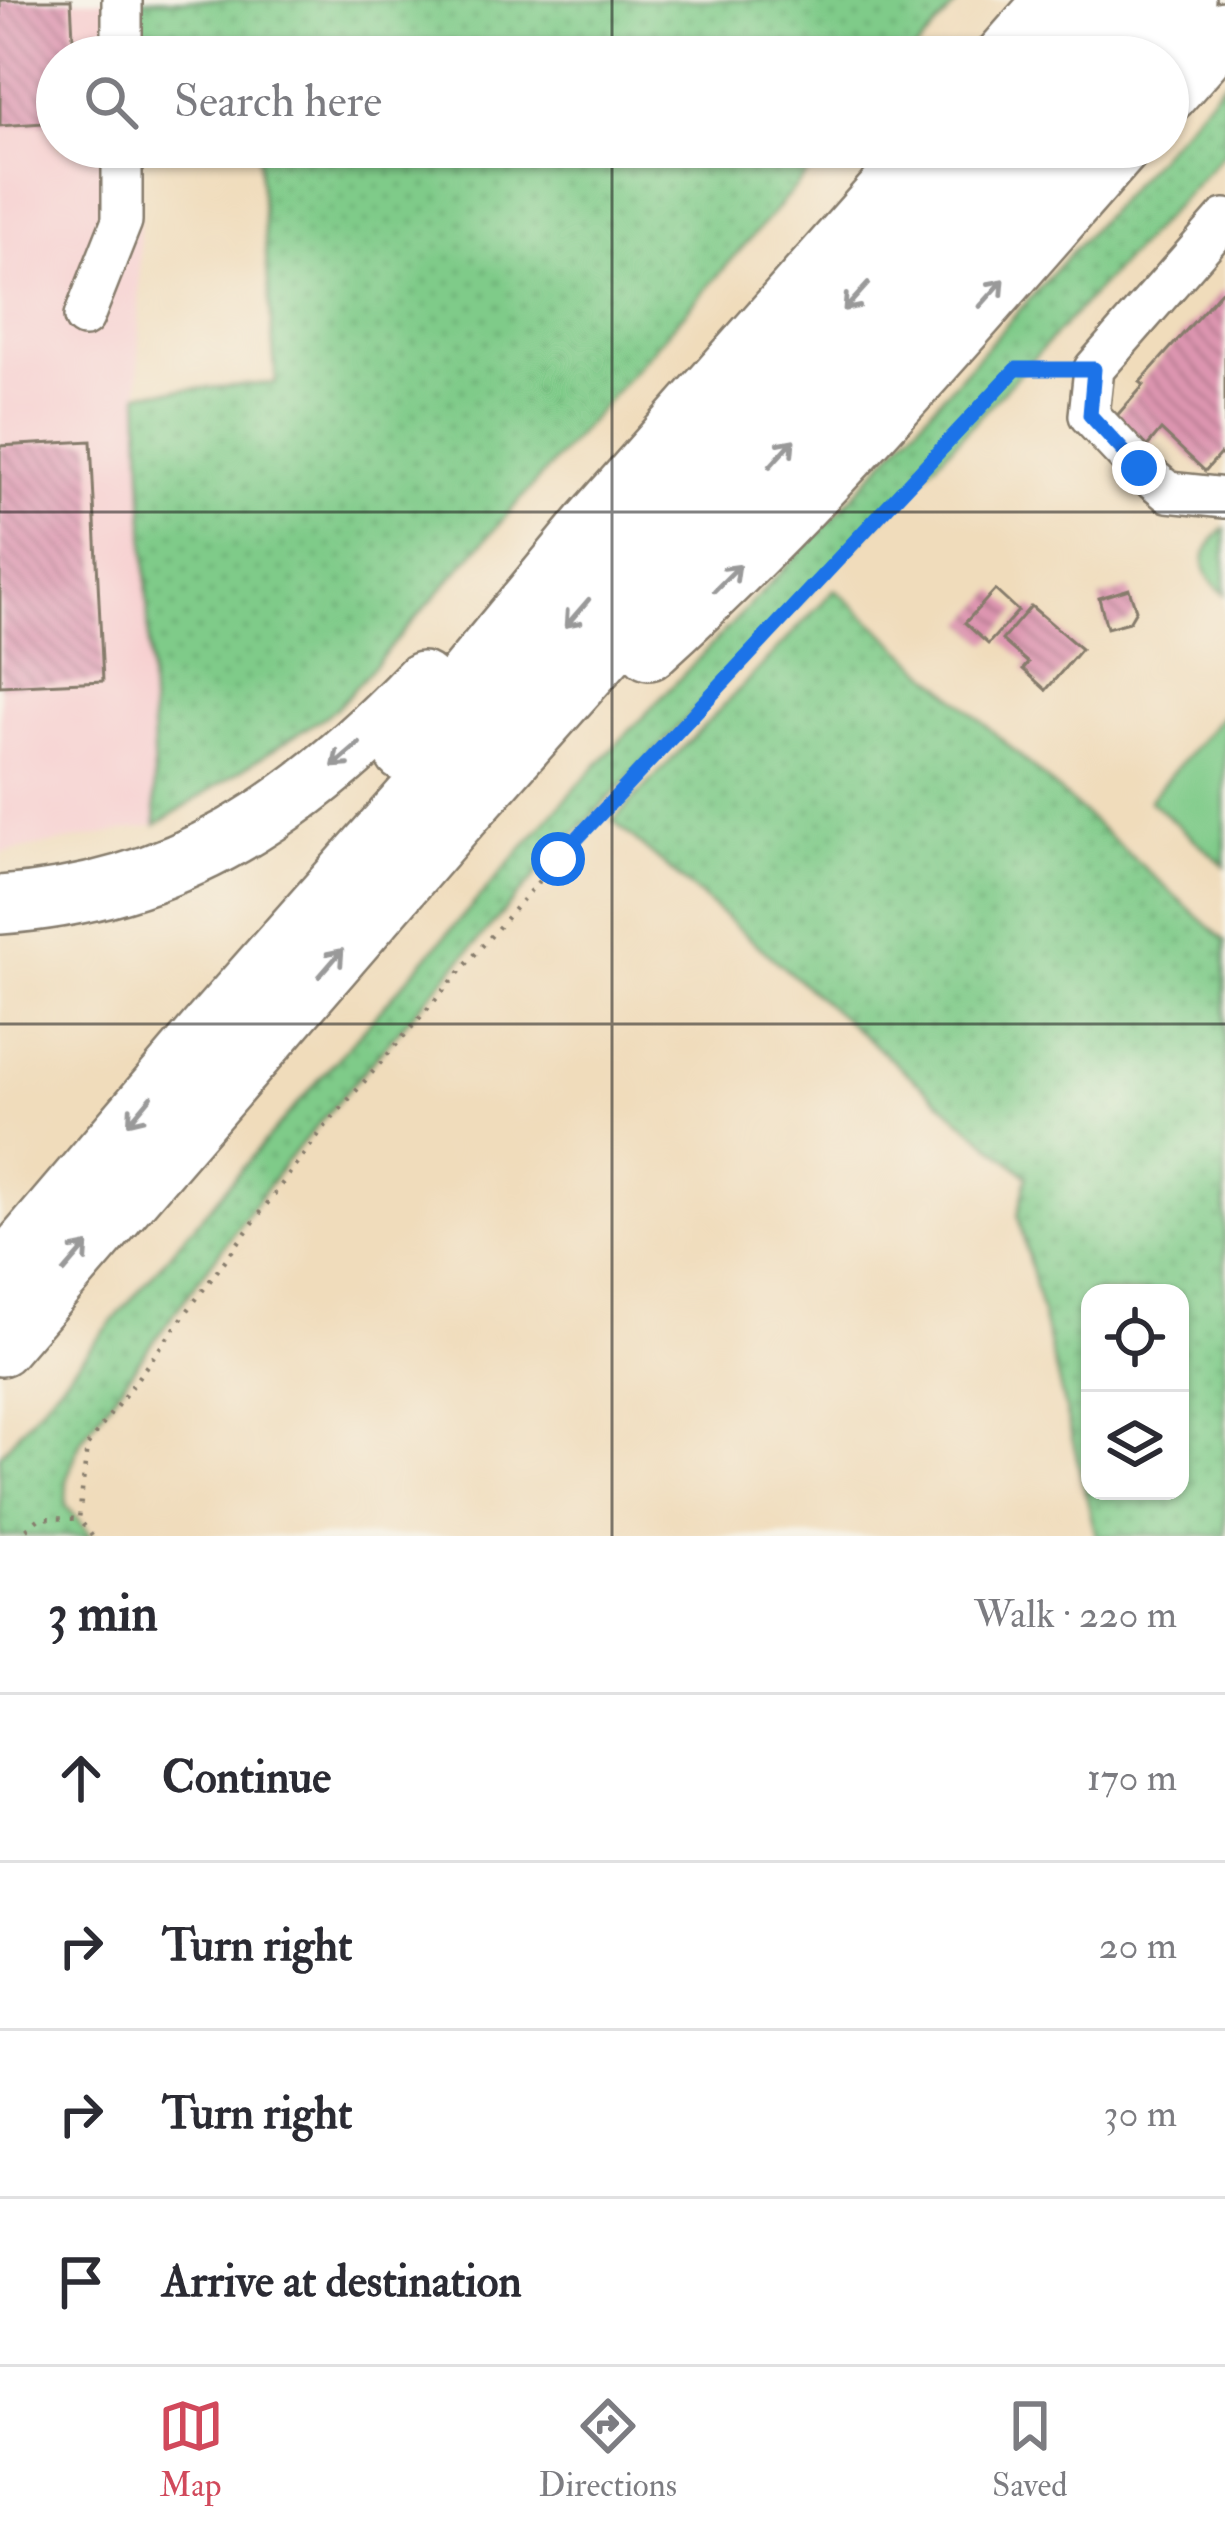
<!DOCTYPE html>
<html lang="en">
<head>
<meta charset="utf-8">
<style>
	:root { --surface:#fff; --page:#f7f7f7; --text:#2b2b33; --muted:#7c7c81; --line:#e1e1e2; --accent:#d1495b }
	body { margin:0; font-family:"IM FELL Double Pica",serif; background:var(--page); color:var(--text) }
	.controls { position:absolute; right:36px; bottom:36px; display:grid; overflow:hidden; border-radius:24px; box-shadow:0 3px 9px #0004 }
	.controls button { width:108px; height:108px; display:grid; place-items:center; padding:0; border:0; border-bottom:3px solid var(--line); background:var(--surface); color:var(--text); font:60px sans-serif }
	.stop { position:absolute; width:36px; height:36px; margin:-27px; border:9px solid #1a73e8; border-radius:50%; background:#fff }
	.stop.end { background:#1a73e8; border-color:#fff; box-shadow:0 3px 12px #0008 }
	.list { margin:0; padding:0; list-style:none }
	h2 { display:flex; justify-content:space-between; align-items:center; height:156px; margin:0; padding:0 48px; font-size:51px }
	h2 small { font-size:39px; font-weight:400; color:var(--muted) }
	.list li { display:grid; grid-template-columns:78px 1fr auto; gap:36px; align-items:center; box-sizing:border-box; height:168px; padding:0 48px; border-top:3px solid var(--line) }
	.list b { display:block; font-size:45px; white-space:nowrap }
	.list em { font-size:39px; font-style:normal; color:var(--muted) }
	.icon { flex:none; width:66px; height:66px; fill:none; stroke:currentColor; stroke-width:2; stroke-linecap:round; stroke-linejoin:round }
	.map { position:relative; flex:none; width:1225px; height:1536px; overflow:hidden }
	.search { position:absolute; background:var(--surface); box-shadow:0 3px 9px #0004; left:36px; right:36px; top:36px; height:132px; display:flex; align-items:center; gap:30px; box-sizing:border-box; padding:0 42px; border-radius:66px; color:var(--muted); font-size:45px }
	.sheet { height:828px; background:var(--surface) }
	nav { display:flex; justify-content:space-around; align-items:center; box-sizing:border-box; height:168px; border-top:3px solid var(--line); background:var(--surface); font-size:33px; color:var(--muted) }
	nav a { display:grid; justify-items:center; gap:6px }
	nav .on { color:var(--accent) }
	.map>svg:first-child { display:block }
</style>
</head>
<body>
<div class="map">
<svg width="1225" height="1536" viewBox="0 0 1225 1536">
	<defs>
		<pattern id="grass-dots" width="8" height="8" patternUnits="userSpaceOnUse" patternTransform="scale(3)"><rect width="8" height="8" fill="#7fcb89"/><path d="M2 2h.1M6 6h.1" fill="none" stroke="#6dae76" stroke-width="1.8" stroke-linecap="round"/></pattern>
		<pattern id="building-back-hatch" width="6" height="6" patternUnits="userSpaceOnUse" patternTransform="scale(3)"><rect width="6" height="6" fill="#dd95b0"/><path d="M-1 5l2 2M0 0l6 6M5-1l2 2" fill="none" stroke="#b2798e"/></pattern>
	</defs>
	<rect width="100%" height="100%" fill="#f7f3e8"/>
	<filter id="ink" filterUnits="userSpaceOnUse"><feTurbulence type="fractalNoise" baseFrequency=".00833" numOctaves="2"/><feDisplacementMap in="SourceGraphic" scale="24" xChannelSelector="R" yChannelSelector="G"/><feConvolveMatrix kernelMatrix="1 2 1 2 8 2 1 2 1" color-interpolation-filters="sRGB"/></filter>
	<filter id="wash" filterUnits="userSpaceOnUse"><feTurbulence type="fractalNoise" baseFrequency=".004" numOctaves="4" result="noise"/><feDisplacementMap in="SourceGraphic" scale="48" xChannelSelector="R" yChannelSelector="G"/><feGaussianBlur stdDeviation="2.7" result="paint"/><feColorMatrix in="noise" values="0 0 0 0 0 0 0 0 0 0 0 0 0 0 0 0 0 1.4 0 .05"/><feComposite in="paint" operator="in"/></filter>
	<g filter="url(#wash)">
		<rect width="100%" height="100%" fill="#f0dcbb"/>
		<!-- built -->
		<path fill="#f7cfd0" d="M0 0H141L140 57H57V147H140L139 393 156 825 0 853Z"/>
		<!-- grass -->
		<path fill="url(#grass-dots)" stroke="#4e7452" stroke-width="3" fill-rule="evenodd" d="M141 0H960L910 57H140Z
			M1225 81V152L951 447 554 855 413 1014 285 1163 81 1440 67 1478 66 1506 92 1536H0V1455L24 1426 286 1117 579 784 845 505Z
			M258 147H831L336 709 156 825 139 393 276 383Z
			M835 589 1225 941V1536H1096L1018 1216 1027 1176 613 821ZM1090 1293H1180V1491H1090Z"/>
		<!-- park -->
		<path fill="#7fcb89" stroke="#4e7452" stroke-width="3" d="M1225 528V594C1197 572 1198 551 1225 528Z
			M1225 712V866L1149 800Z"/>
		<g id="blocks">
			<!-- building -->
			<path fill="url(#building-back-hatch)" d="M0 0H71L74 57H57V122L0 126Z
				M1225 287V458L1220 454 1205 471 1161 430 1145 449 1113 420 1144 385 1140 382Z
				M91 441 103 681 0 686V446Z
				M1129 589 1136 610 1129 622 1107 628 1099 598Z
				M995 590 1018 611 988 644 965 623Z
				M1031 606 1081 649 1046 690 1023 669 1028 663 1002 640Z"/>
		</g>
	</g>
	<g filter="url(#ink)">
		<use href="#blocks" fill-opacity="0" stroke="#867c6c" stroke-width="3"/>
		<g fill="none" stroke-linecap="round" stroke-linejoin="round">
			<!-- minor casing -->
			<g stroke="#867c6c" stroke-width="44">
				<path id="minor" d="M122 0V57
					M1225 219 1094 369 1089 415 1139 468 1168 492 1225 498
					M84 317 122 221V147"/>
			</g>
			<!-- highway casing -->
			<g stroke="#867c6c" stroke-width="62">
				<path id="highway" d="M1004 57 1054 0
					M1069 57 1120 0
					M1135 57 1186 0
					M1168 94 1225 30
					M649 651C819 497 969 319 1121 147
					M404 753 591 526 925 147
					M0 905C179 893 302 807 422 681
					M0 1275 216 1021 989 147
					M0 1347 453 823 1055 147"/>
			</g>
			<!-- path -->
			<path stroke="#867c6c" stroke-width="4.5" stroke-dasharray="3 9" stroke-linecap="butt" d="M17 1536 40 1518 79 1519
				M92 1536 79 1519 87 1446 322 1130 558 859 1016 369H1064"/>
			<!-- minor -->
			<use href="#minor" stroke="#fff" stroke-width="39"/>
			<!-- highway -->
			<use href="#highway" stroke="#fff" stroke-width="57"/>
		</g>
		<!-- one-way arrows -->
		<defs><path id="oneway-shaft" d="M-6 0H5M1.5-3L5.5 0L1.5 3" fill="none" stroke-width="1.6" stroke-linecap="round" stroke-linejoin="round" transform="scale(3)"/></defs>
		<g stroke="#999">
			<use href="#oneway-shaft" transform="translate(992 293) rotate(-48)"/>
			<use href="#oneway-shaft" transform="translate(856 297) rotate(132)"/>
			<use href="#oneway-shaft" transform="translate(782 453) rotate(-48)"/>
			<use href="#oneway-shaft" transform="translate(727 578) rotate(-45)"/>
			<use href="#oneway-shaft" transform="translate(577 613) rotate(131)"/>
			<use href="#oneway-shaft" transform="translate(346 755) rotate(139)"/>
			<use href="#oneway-shaft" transform="translate(331 963) rotate(-49)"/>
			<use href="#oneway-shaft" transform="translate(140 1110) rotate(130)"/>
			<use href="#oneway-shaft" transform="translate(76 1258) rotate(-49)"/>
		</g>
	</g>
	<g fill="none" stroke-linecap="round" stroke-linejoin="round" filter="url(#ink)">
		<!-- route -->
		<path stroke="#1a73e8" stroke-width="15" d="M558 859 1016 369H1094L1090 415 1139 468"/>
	</g>
	<!-- grid -->
	<path fill="none" stroke="#1c1c1c" stroke-width="3" stroke-opacity="0.55" d="M612 0V57M612 147V1536M0 512H1225M0 1024H1225"/>
</svg>
<div class="controls">
<button><svg class="icon" aria-label="locate" viewBox="0 0 24 24"><circle cx="12" cy="12" r="6"/><path d="M12 2v4M12 18v4M2 12h4M18 12h4"/></svg></button>
<button><svg class="icon" aria-label="layers" viewBox="0 0 24 24"><path d="M12 4l9 5-9 5-9-5zM3 14l9 5 9-5"/></svg></button>
</div>
<div class="stop" style="left:558px;top:859px"></div>
<div class="stop end" style="left:1139px;top:468px"></div>
<div class="search"><svg class="icon" aria-label="search" viewBox="0 0 24 24"><circle cx="10" cy="10" r="6"/><path d="M15 15l6 6"/></svg>Search here</div>
</div>
<section class="sheet">
<h2>3 min<small>Walk · 220 m</small></h2>
<ul class="list">
<li><svg class="icon" aria-label="ahead" viewBox="0 0 24 24"><path d="M12 20V5M6 11l6-6 6 6"/></svg><div><b>Continue</b></div><em>170 m</em></li>
<li><svg class="icon" aria-label="right" viewBox="0 0 24 24"><path d="M7 20v-9h11M14 6l5 5-5 5"/></svg><div><b>Turn right</b></div><em>20 m</em></li>
<li><svg class="icon" aria-label="right" viewBox="0 0 24 24"><path d="M7 20v-9h11M14 6l5 5-5 5"/></svg><div><b>Turn right</b></div><em>30 m</em></li>
<li><svg class="icon" aria-label="arrive" viewBox="0 0 24 24"><path d="M6 21V4h12l-3 4 3 4H6"/></svg><div><b>Arrive at destination</b></div></li>
</ul>
</section>
<nav>
<a class="on"><svg class="icon" aria-label="map" viewBox="0 0 24 24"><path d="M3 6l6-2 6 2 6-2v14l-6 2-6-2-6 2zM9 4v14M15 6v14"/></svg>Map</a>
<a><svg class="icon" aria-label="directions" viewBox="0 0 24 24"><path d="M12 3l9 9-9 9-9-9zM9 14v-3h6M13 9l2 2-2 2"/></svg>Directions</a>
<a><svg class="icon" aria-label="saved" viewBox="0 0 24 24"><path d="M7 4h10v16l-5-4-5 4z"/></svg>Saved</a>
</nav>
</body>
</html>
